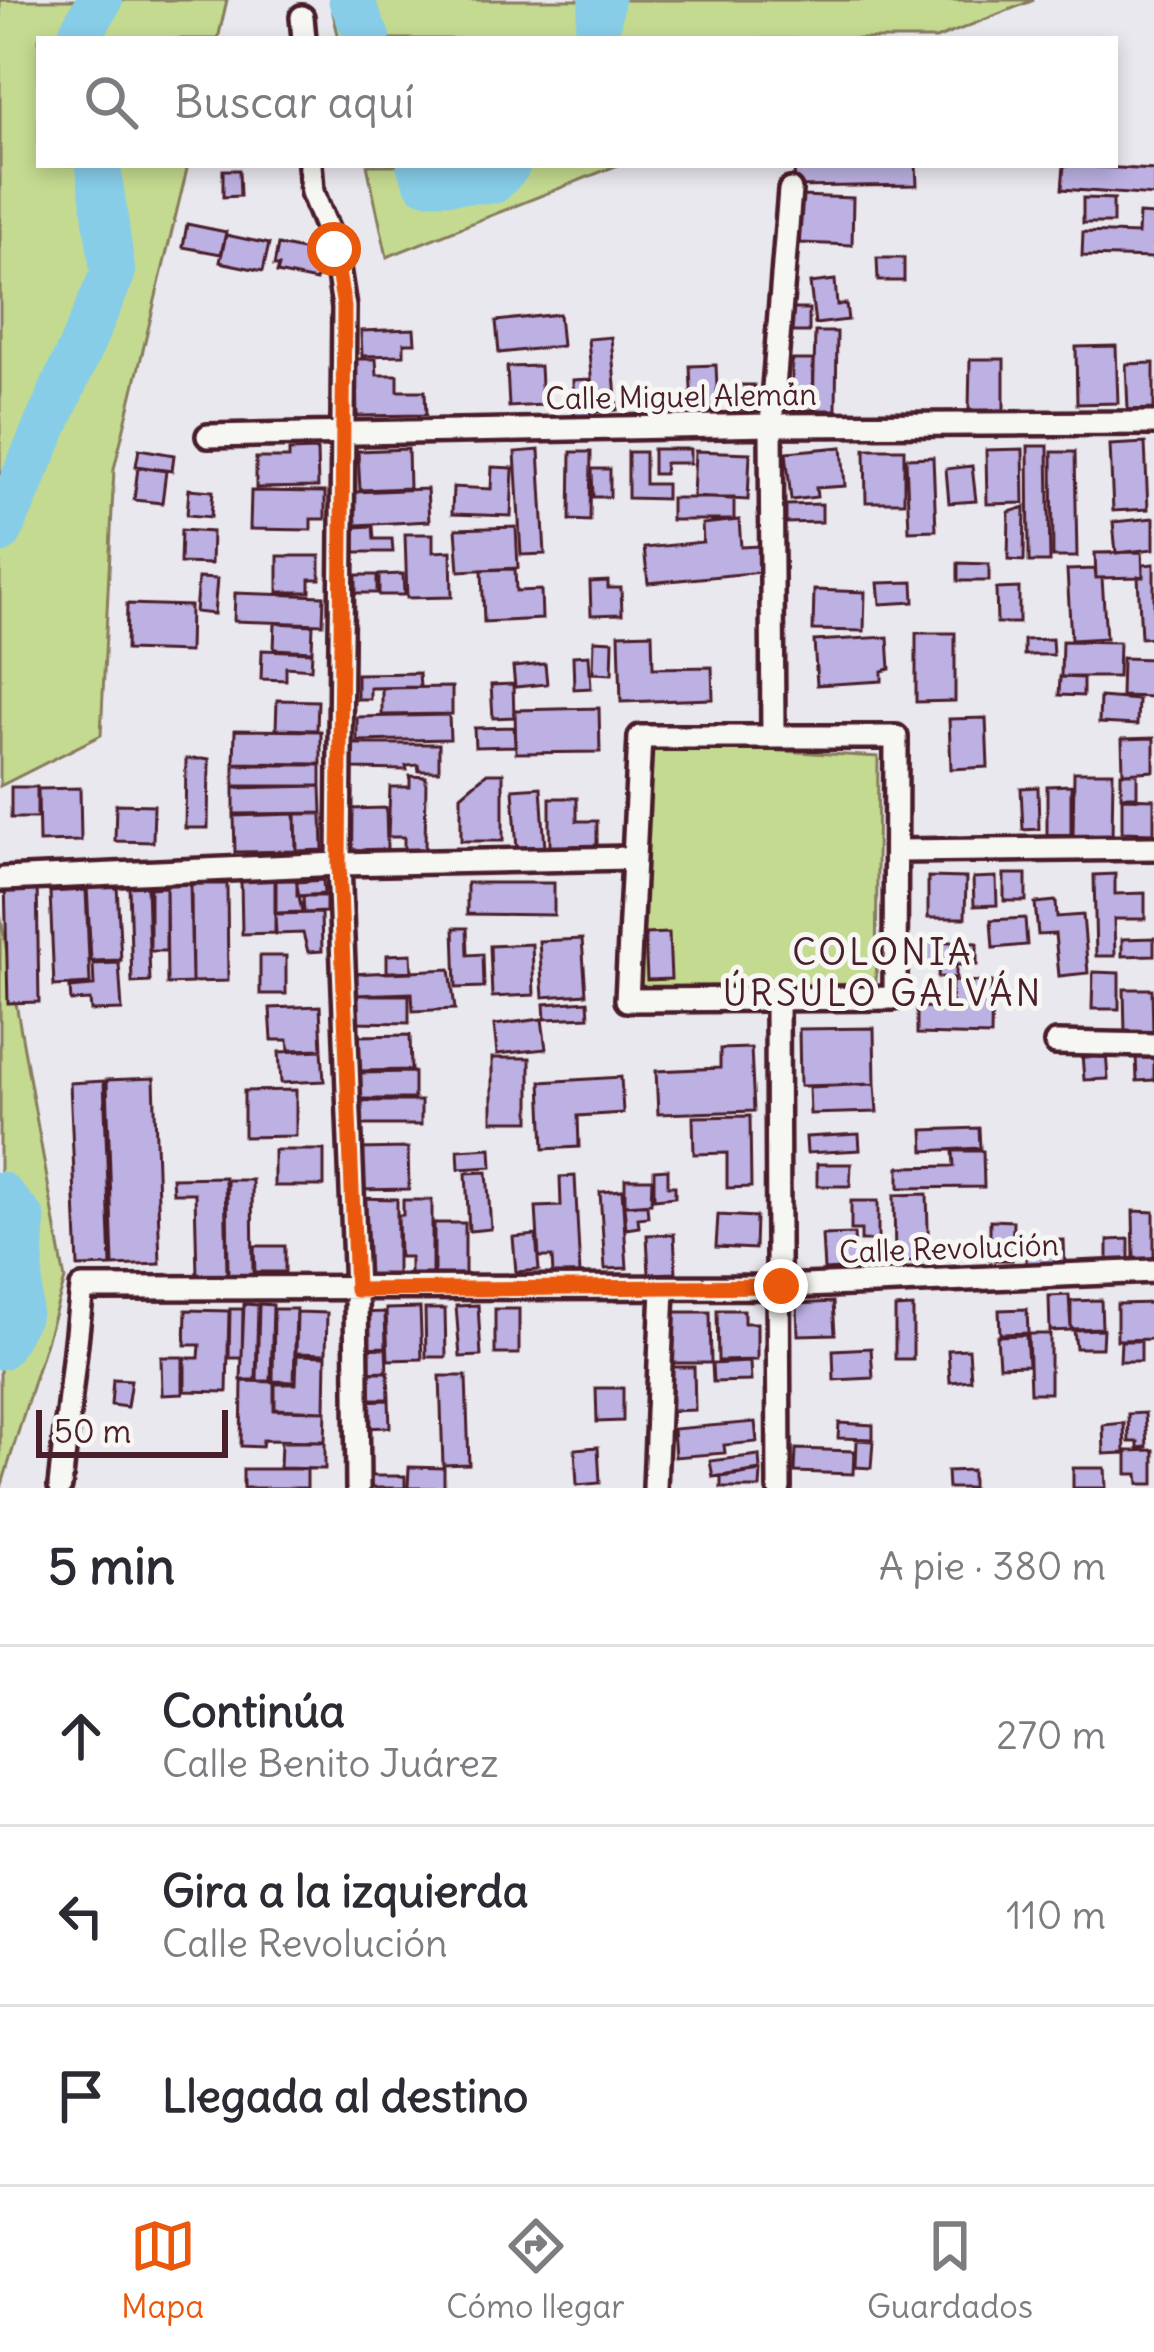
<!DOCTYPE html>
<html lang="es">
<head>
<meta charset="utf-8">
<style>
	:root { --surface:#fff; --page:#f7f7f7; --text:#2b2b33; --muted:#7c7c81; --line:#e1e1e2; --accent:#ea580c }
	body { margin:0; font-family:Delius,sans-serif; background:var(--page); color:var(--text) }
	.scale { position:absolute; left:36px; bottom:30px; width:192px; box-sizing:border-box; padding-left:12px; border:6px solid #4a1f2b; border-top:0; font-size:33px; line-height:42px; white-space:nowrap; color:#4a1f2b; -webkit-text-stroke:9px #f6f6f2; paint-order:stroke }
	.stop { position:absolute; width:36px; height:36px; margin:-27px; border:9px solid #ea580c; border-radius:50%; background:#fff }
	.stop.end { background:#ea580c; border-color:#fff; box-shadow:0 3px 12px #0008 }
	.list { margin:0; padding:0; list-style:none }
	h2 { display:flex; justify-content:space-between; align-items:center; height:156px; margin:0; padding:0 48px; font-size:51px }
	h2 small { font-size:39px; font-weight:400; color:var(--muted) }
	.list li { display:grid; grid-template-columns:78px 1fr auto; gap:36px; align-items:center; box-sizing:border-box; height:180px; padding:0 48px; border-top:3px solid var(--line) }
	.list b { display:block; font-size:45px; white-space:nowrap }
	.list p { margin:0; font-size:39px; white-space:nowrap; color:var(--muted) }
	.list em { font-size:39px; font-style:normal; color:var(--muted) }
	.icon { flex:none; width:66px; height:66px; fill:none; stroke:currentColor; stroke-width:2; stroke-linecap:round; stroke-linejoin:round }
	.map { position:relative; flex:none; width:1154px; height:1488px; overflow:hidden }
	.search { position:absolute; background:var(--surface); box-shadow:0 6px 18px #0003; left:36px; right:36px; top:36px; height:132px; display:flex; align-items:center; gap:30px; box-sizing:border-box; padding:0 42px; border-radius:0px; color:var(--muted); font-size:45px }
	.sheet { height:696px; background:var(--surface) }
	nav { display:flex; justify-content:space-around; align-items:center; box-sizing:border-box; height:168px; border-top:3px solid var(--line); background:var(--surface); font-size:33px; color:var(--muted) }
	nav a { display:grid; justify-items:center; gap:6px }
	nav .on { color:var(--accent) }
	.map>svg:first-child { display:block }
</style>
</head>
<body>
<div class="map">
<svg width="1154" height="1488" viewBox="0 0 1154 1488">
	<rect width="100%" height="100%" fill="#eae8ef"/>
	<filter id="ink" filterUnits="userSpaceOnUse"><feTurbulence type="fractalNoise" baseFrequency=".00833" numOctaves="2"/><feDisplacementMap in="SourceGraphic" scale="24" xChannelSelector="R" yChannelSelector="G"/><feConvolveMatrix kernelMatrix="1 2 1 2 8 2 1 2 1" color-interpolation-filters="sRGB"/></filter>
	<g filter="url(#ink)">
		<!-- green -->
		<path fill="#c4da90" stroke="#877c5e" stroke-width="3" d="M0 0H227L218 39H39V165H188L114 469 101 735 0 786Z
			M330 0H1034L936 39H339Z
			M367 165H618L387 257Z
			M649 743 878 757 876 984 637 987Z
			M0 913 65 1280 1 1488H0Z"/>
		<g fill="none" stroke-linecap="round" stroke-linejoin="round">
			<!-- river -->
			<path stroke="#87cde8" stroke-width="45" d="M351 0 368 39
				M82 39 81 33 100 0
				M596 39 602 0
				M419 165 426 181H493L508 165
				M0 531 113 273 98 165
				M0 1194 23 1220 19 1312 0 1347"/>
		</g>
		<!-- building -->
		<path fill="#bcb1e2" stroke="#4a1f2b" stroke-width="3" d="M916 165 917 185 795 187 794 167Z
			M1064 165 1154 170V196L1062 189Z
			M223 170H239L240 196 223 197Z
			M800 196 853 198 852 245 799 243Z
			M1083 198 1116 199H1113V223H1083Z
			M1139 214 1154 215V258L1082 256 1083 232 1138 234Z
			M187 224 226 232 221 254 183 247Z
			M226 235 269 244 263 271 220 262Z
			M278 245 321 254 316 281 277 273 279 266H274Z
			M877 258H904V281H878Z
			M835 280 837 305 846 304 848 320 815 324 810 283Z
			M786 309H809V332H786Z
			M559 314 562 346 499 353 496 321Z
			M414 329 415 343H404V355L362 356 361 331Z
			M815 332H837L836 410H813Z
			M611 337 617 410 594 412 588 339Z
			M1116 346 1118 403 1077 404 1076 347Z
			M355 359H376L377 375H398V391H425L426 415 357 416Z
			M970 359H1004V410H969Z
			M792 360H813V410H792Z
			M1154 363V409L1128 410 1126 364Z
			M716 365 718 410 692 411 690 366Z
			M540 366 542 405 509 407 507 367Z
			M589 379 591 416H574L573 380Z
			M736 385H754V409H735Z
			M1145 443 1148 509 1113 511 1110 445Z
			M1028 446H1048L1050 562H1029Z
			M842 447 845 486 816 488 817 497 791 500 786 452Z
			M139 449 174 455 172 471 136 466Z
			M408 449 409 488 360 490 358 451Z
			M653 449H690V463H665L664 474H653Z
			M865 449H904V502H866Z
			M1023 449 1024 503 987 504 986 450Z
			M317 450 318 487 256 488V458H289V451Z
			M539 450 545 554 521 555 515 452Z
			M695 451 750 453 748 500 693 497Z
			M571 452H591L590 521 570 520Z
			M628 452H645V484H666V499L628 498Z
			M1052 452H1075L1077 557H1053Z
			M933 457 936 530 909 531 906 458Z
			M972 466 976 501 949 503 946 469Z
			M138 467 166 471 162 503 134 500Z
			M492 467 513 468 511 516 452 514 453 487 491 489Z
			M592 469H610V497H593Z
			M189 489 213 491 211 517 187 515Z
			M427 489 429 521 356 525 354 492Z
			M251 491 325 492V519H311V530L250 529Z
			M671 498H734V520H671Z
			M822 504V522L786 523V505Z
			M1025 507 1024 561 1008 560 1009 512Z
			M1154 518V549L1116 553 1113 522Z
			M739 520 741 547 759 546 762 572 648 583 644 548 703 542 702 524Z
			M373 526 374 539H392L393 552H355V527Z
			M516 527 518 568 459 571 456 529Z
			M181 530 212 532 211 564 180 563Z
			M405 534H433V552L451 551 452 597 407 598Z
			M1142 552 1143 577 1096 578 1095 553Z
			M278 556H320V579H310V592H278Z
			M958 563 989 564V581H958Z
			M1154 564V637L1141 638 1138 576 1143 577V565Z
			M515 569 516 591 541 590 542 619 484 622 482 570Z
			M1095 569 1096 578H1102L1106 638 1071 640 1067 570Z
			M403 574 404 595H379V575Z
			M356 575H377V593H356Z
			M198 578 217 579 214 614 195 612Z
			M608 581V588H621L622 614 591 615 590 582Z
			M913 582 914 602 880 604 878 583Z
			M1019 588V623H997L996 589Z
			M814 590 865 592 864 631 813 630Z
			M235 593 324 596 323 624 234 621Z
			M127 604 190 606 189 652 126 650Z
			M275 623 313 625 312 651 274 649Z
			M652 633 653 668 712 667 713 699 621 702 619 634Z
			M916 633H955V701L916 702Z
			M888 637 890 669 882 671V681L817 685 814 641Z
			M1052 639 1053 655H1024V640Z
			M594 640 613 641 612 674 593 673Z
			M1062 641 1119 642 1118 677H1061Z
			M262 650 312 652 311 669 286 667V680L261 679Z
			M589 655 591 688 574 689 573 656Z
			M1122 658 1154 659V697L1121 696Z
			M545 664 547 684 515 687 513 667Z
			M419 673 420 687 370 688V699H357V674Z
			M1060 677 1083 678V696L1059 695Z
			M513 684 514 717 493 718 491 685Z
			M452 687V714L382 715V688Z
			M1100 697 1138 700 1137 725 1099 723Z
			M277 700 318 701 317 730 276 729Z
			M599 708 600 752 516 753 515 710Z
			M449 715 450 739 357 741V717Z
			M986 718 988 767 951 769 949 719Z
			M514 727 515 746 475 747 474 728Z
			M235 730 321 731V764L234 763Z
			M1154 738V771L1123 773 1122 739Z
			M351 744H439V771H419L418 765 406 766 407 770 351 769Z
			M186 759H209L208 828H185Z
			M234 765H321V786H234Z
			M1074 772H1113L1112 840H1073Z
			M487 773H503V841H461V795Z
			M1121 773H1137V796H1121Z
			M410 776 426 777 425 853H404V837H388L390 787H410Z
			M1071 785V835L1047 836V786Z
			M321 786 322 813 234 814V788Z
			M11 787H37V818H11Z
			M541 787 545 849 517 851 513 789Z
			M1038 787 1039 829 1023 830 1021 788Z
			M80 788 81 841 39 842 38 789Z
			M550 798H577V821H597V848H550Z
			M1122 798 1154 799V833L1122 832Z
			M116 804 154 805 153 842 115 841Z
			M386 808 387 849 351 850 349 809Z
			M295 814 296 851 235 852 234 816Z
			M296 814H322L323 850 297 851Z
			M1004 874H1026V901H1004Z
			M1115 874V894L1145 893V919H1114L1115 956H1096L1094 875Z
			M928 877 966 878 965 918H928Z
			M996 877 997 905 974 906 973 878Z
			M37 880 39 1002 8 1003 5 881Z
			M241 880H275V933L242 934Z
			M276 880H296L302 912 276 913Z
			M323 880 324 894 297 896V882Z
			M166 882H190L192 983 167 984Z
			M467 883H554V915L467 914Z
			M191 884H227L228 981 192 982Z
			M117 885 121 960 91 961 87 886Z
			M129 886H147L150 982 132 983Z
			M166 887V951H150V888Z
			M86 890 90 984 54 986 50 892Z
			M303 896H326V912L304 913Z
			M1056 901 1057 917 1083 915 1088 973 1059 976 1055 934 1038 935 1035 903Z
			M321 913 322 951 308 952 303 933 276 934 275 914Z
			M1025 918 1027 945 993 948 991 920Z
			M454 928H467L468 955 483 954 484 987 456 988Z
			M669 933 671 979 647 980 645 934Z
			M1154 938V955L1122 956V939Z
			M582 939 586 994 543 997 539 941Z
			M924 941 977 943V965H956V978L938 977 939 965H923Z
			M532 944 534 995 492 997 490 946Z
			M411 954 412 972 387 973V955Z
			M260 956H286V994H260Z
			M119 963 122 1010 91 1011 90 1000 71 1001 70 988 94 986 93 964Z
			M450 969 455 1009 413 1011 412 993 353 995 352 974Z
			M1093 972 1119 973V1009H1092Z
			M952 981 992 982 991 1036 917 1034V1007L951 1008Z
			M1124 989H1152L1153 1033H1125Z
			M355 995H409V1023L355 1022Z
			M588 1001 589 1017 545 1019 544 1004Z
			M320 1006 322 1049 289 1050 288 1040H272L270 1008Z
			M542 1019 546 1049 497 1054 494 1025Z
			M874 1028 875 1084 800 1086 799 1029Z
			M410 1035 411 1070 358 1071 357 1036Z
			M751 1048 754 1111 658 1114 656 1071 720 1068V1049Z
			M322 1050 324 1081 281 1083 279 1052Z
			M1106 1052 1108 1079 1084 1080 1082 1054Z
			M1154 1053V1080L1137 1081 1136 1054Z
			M492 1058H530V1121H492Z
			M414 1072V1099H359V1073Z
			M621 1077 623 1113 578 1116 579 1147 544 1149 541 1082Z
			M154 1078 160 1264 113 1266 107 1080Z
			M104 1081 111 1266 78 1267 70 1083Z
			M875 1084 877 1112 810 1114 809 1087Z
			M296 1090V1136L244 1137V1091Z
			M353 1101H421V1125H354Z
			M750 1116 751 1187 727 1188V1153L694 1154 693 1117Z
			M979 1128 980 1148 924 1151 923 1130Z
			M859 1134 860 1150 807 1153 806 1137Z
			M408 1148 409 1189 359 1190 357 1149Z
			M491 1148 492 1167 459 1169 458 1150Z
			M274 1150H324V1186H274Z
			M953 1151H983L984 1187 899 1188V1167L954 1166Z
			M817 1164H851L850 1186H817Z
			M668 1169V1186H675V1197L654 1199V1170Z
			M487 1172 491 1229 469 1231 466 1173Z
			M575 1176 580 1274 553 1275 552 1257H539L536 1207 561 1206 560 1177Z
			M225 1177 227 1276H197L195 1193H173L172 1178Z
			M625 1179H652L651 1203 625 1205Z
			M227 1180H252L253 1275 228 1276Z
			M622 1190 627 1268 605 1269 600 1192Z
			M927 1194 929 1261 895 1262 894 1195Z
			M357 1198 397 1199V1279H357Z
			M403 1200H432V1276H410V1257H399L398 1215H403Z
			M851 1201H878V1241H861V1230H851Z
			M624 1205H647L648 1217 638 1218 639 1227 626 1229Z
			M1133 1211 1154 1212V1261H1134Z
			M718 1215 756 1217 755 1249 716 1247Z
			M990 1220 1013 1221 1012 1260H990Z
			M434 1223H465V1277H434Z
			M674 1234 676 1273 649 1274 647 1235Z
			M854 1234 856 1268 824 1270 822 1235Z
			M536 1235 539 1270 516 1272 513 1237Z
			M1129 1239V1262H1108V1240Z
			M1064 1240 1065 1267 1026 1268V1241Z
			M254 1246H285V1272H255Z
			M1069 1295 1071 1330 1050 1331 1049 1296Z
			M1101 1300 1102 1328 1071 1329V1301Z
			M833 1302 835 1334 798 1335 797 1304Z
			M1154 1303V1339L1117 1340V1304Z
			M244 1304 258 1305 256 1380H241Z
			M259 1304 273 1305 271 1381H257Z
			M478 1305 481 1356 460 1357 456 1306Z
			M913 1307V1359H895V1308Z
			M420 1308 422 1359 388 1360 386 1309Z
			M230 1309H243L242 1358H229Z
			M274 1309H296L294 1382 273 1381Z
			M425 1309H445L446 1357H426Z
			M495 1309H519V1354H495Z
			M1027 1309 1028 1333 1000 1334 999 1310Z
			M186 1310 229 1311 227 1392 185 1391V1358H199L200 1345H185Z
			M717 1310H744V1323H757V1360L718 1361Z
			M297 1312 327 1313 326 1354 296 1353Z
			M385 1312 386 1347 361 1348 360 1313Z
			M670 1312H710L711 1363H670Z
			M1103 1329 1102 1348H1076L1074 1330Z
			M1028 1334H1050V1393H1030Z
			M1026 1335 1028 1365 999 1366 997 1336Z
			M1121 1341H1141V1361H1120Z
			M386 1348 387 1371 362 1372 361 1349Z
			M871 1348 873 1378 834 1380 833 1350Z
			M969 1349 971 1380 950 1382 948 1350Z
			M297 1355 326 1356 325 1411 275 1409V1384H296Z
			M161 1357H183V1394L162 1395Z
			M750 1362 751 1381 713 1382 712 1364Z
			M670 1367H694L695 1410 670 1411Z
			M359 1372H388L389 1399H359Z
			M440 1376H466L469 1464 443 1465Z
			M113 1379 131 1380 127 1407 111 1405Z
			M242 1381 274 1382V1410L326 1411 325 1441 263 1440 262 1447 241 1446Z
			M596 1388H623V1421L597 1422Z
			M389 1400 390 1427 360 1428 358 1401Z
			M1145 1413 1147 1447 1138 1448V1442H1129L1128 1414Z
			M755 1422 757 1442 724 1445 725 1453 675 1457 673 1429Z
			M839 1423 873 1425V1439L838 1438Z
			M1124 1423 1125 1453 1104 1454 1103 1425Z
			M857 1440 873 1441 871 1468 856 1467Z
			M281 1442H325V1469L280 1468Z
			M598 1447 600 1483 577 1485 575 1449Z
			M796 1449 854 1451 853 1474 795 1472Z
			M1154 1450V1484H1139L1138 1474H1127V1451Z
			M759 1455 760 1470 713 1477 710 1461Z
			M409 1467 444 1468V1488H408Z
			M1073 1468H1105L1106 1488H1073Z
			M243 1469H307V1488H243Z
			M972 1470V1488H948L947 1471Z
			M761 1471 760 1488H721V1477Z
			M364 1476H405V1488H364Z"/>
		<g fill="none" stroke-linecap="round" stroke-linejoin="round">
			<!-- minor casing -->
			<g stroke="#4a1f2b" stroke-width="30">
				<path id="minor" d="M302 17 304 39
					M310 165 312 192 335 249 344 307 339 864 356 1290 358 1488
					M208 436 771 425 1154 423
					M773 736 771 425 790 190
					M640 737H896L895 998 627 1000Z
					M898 851 1154 848
					M3 879 339 864 631 858
					M777 1000 779 1488
					M1056 1043 1154 1045
					M60 1486 82 1288 781 1287 1154 1271
					M655 1488 663 1288"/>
			</g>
			<!-- minor -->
			<use href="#minor" stroke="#f6f6f2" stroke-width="21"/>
		</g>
	</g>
	<g fill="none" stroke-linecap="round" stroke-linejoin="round" filter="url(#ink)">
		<!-- route -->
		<path stroke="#ea580c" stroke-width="15" d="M334 249 344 307 339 864 356 1290 781 1286"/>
	</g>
	<g text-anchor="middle" stroke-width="10" stroke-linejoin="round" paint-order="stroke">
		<!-- street labels -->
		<g font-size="30" fill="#4a1f2b" stroke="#f6f6f2">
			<text transform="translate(681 397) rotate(-1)" y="10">Calle Miguel Alemán</text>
			<text transform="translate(949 1249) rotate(-2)" y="10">Calle Revolución</text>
		</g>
		<!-- quarter labels -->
		<g font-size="36" letter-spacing="3" fill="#4a1f2b" stroke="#f6f6f2">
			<text x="883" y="965">COLONIA<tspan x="883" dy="41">ÚRSULO GALVÁN</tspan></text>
		</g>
	</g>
</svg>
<div class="scale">50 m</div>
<div class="stop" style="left:334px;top:249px"></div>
<div class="stop end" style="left:781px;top:1286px"></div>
<div class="search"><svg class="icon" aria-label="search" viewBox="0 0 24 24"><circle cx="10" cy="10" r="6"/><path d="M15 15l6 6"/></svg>Buscar aquí</div>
</div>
<section class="sheet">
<h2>5 min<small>A pie · 380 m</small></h2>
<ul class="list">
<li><svg class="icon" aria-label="ahead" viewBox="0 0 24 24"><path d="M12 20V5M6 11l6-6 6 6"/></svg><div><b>Continúa</b><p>Calle Benito Juárez</p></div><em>270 m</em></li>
<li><svg class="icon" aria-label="left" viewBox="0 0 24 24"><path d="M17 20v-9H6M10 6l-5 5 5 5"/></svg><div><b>Gira a la izquierda</b><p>Calle Revolución</p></div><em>110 m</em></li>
<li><svg class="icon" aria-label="arrive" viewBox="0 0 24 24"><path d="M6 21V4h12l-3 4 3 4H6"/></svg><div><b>Llegada al destino</b></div></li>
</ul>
</section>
<nav>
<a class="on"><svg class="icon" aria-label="map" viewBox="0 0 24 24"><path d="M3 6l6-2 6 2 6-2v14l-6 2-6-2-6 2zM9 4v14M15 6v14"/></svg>Mapa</a>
<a><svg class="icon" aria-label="directions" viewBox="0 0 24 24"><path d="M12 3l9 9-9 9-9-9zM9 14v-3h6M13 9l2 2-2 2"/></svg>Cómo llegar</a>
<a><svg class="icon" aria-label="saved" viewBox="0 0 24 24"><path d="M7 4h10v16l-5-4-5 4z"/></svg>Guardados</a>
</nav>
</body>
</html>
